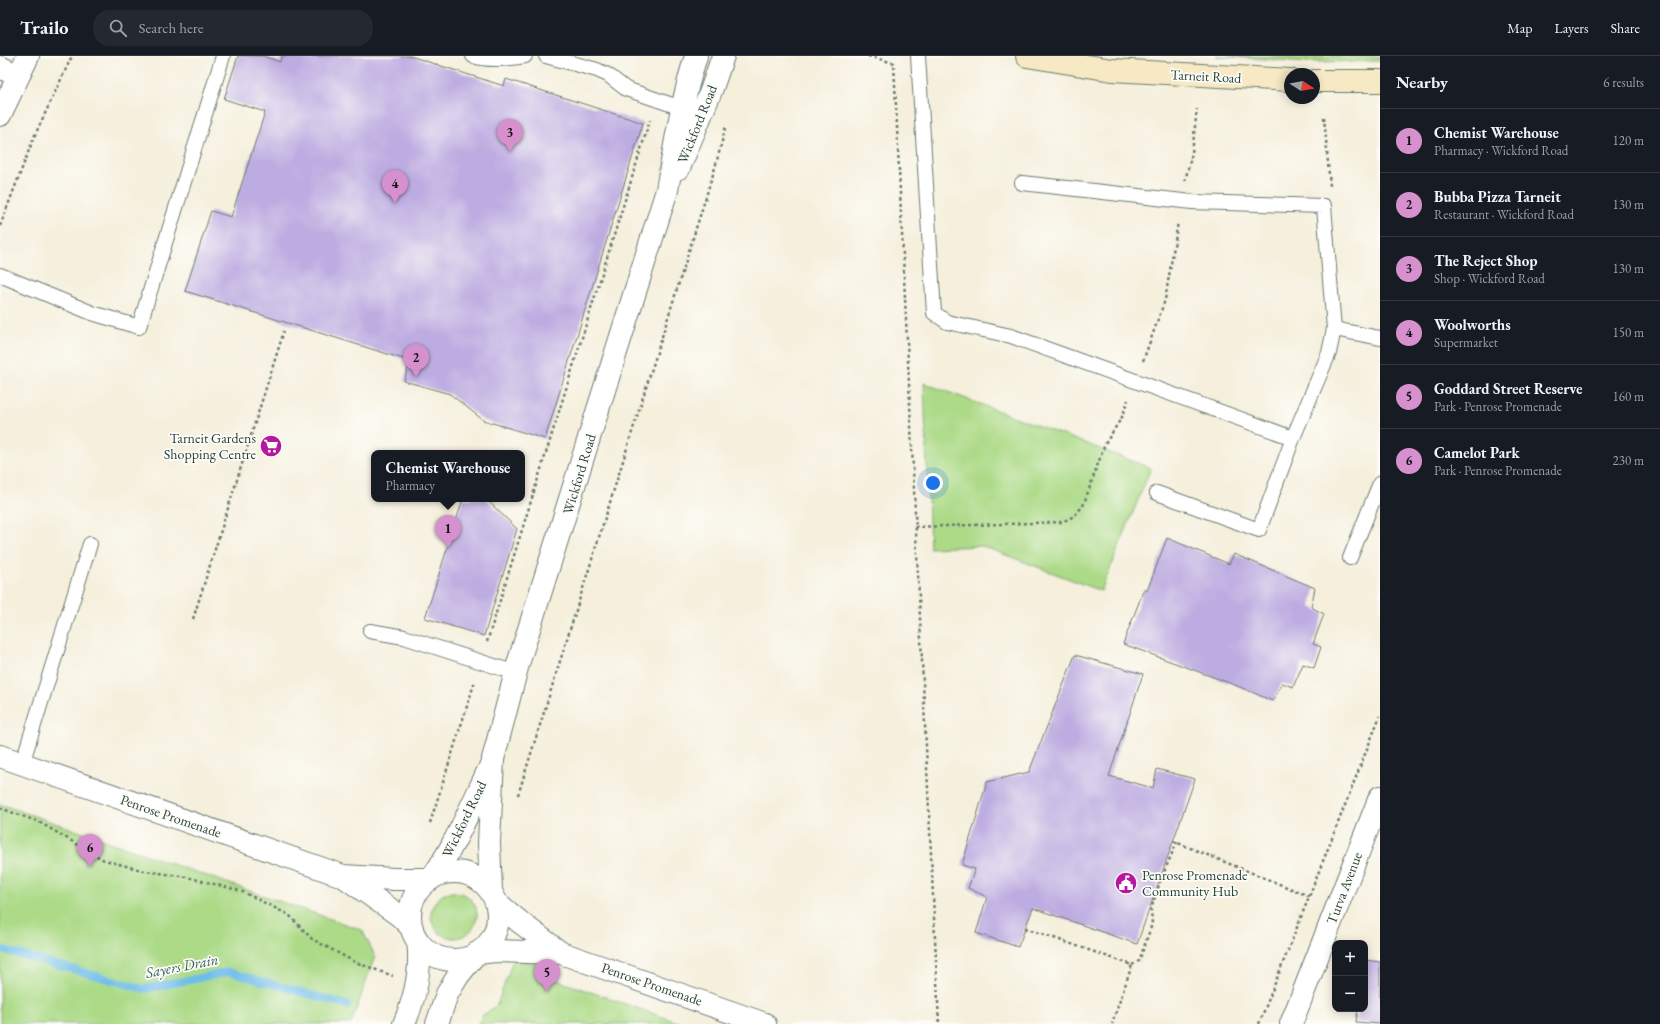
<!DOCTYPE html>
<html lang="en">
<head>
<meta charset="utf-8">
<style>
	:root { --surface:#171b24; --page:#242831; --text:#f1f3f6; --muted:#9ea1a6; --line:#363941; --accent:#d690ce }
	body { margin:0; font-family:"EB Garamond",serif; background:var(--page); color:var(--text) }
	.controls { position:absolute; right:12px; bottom:12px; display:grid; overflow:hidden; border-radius:8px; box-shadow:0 2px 10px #0003 }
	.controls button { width:36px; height:36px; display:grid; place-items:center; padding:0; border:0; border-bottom:1px solid var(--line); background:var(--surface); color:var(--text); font:20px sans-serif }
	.compass { position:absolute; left:1284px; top:12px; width:36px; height:36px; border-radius:50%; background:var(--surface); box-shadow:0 2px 10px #0003; rotate:101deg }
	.you { position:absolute; left:933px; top:427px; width:14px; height:14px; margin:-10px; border:3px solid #fff; border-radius:50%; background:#1a73e8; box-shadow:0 0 0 6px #1a73e833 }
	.badge { display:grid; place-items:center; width:26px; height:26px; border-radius:50%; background:var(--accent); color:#111; font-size:13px; font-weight:700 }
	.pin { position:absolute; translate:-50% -33px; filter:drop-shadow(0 1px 2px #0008) }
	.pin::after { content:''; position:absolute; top:21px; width:14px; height:12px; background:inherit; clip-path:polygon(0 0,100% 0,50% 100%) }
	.popup { position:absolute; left:371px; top:394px; width:154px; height:52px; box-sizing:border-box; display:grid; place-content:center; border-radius:8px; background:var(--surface); filter:drop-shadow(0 1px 3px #0005); font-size:13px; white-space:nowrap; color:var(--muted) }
	.popup b { font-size:15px; color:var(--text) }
	.popup::after { content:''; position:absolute; left:50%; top:100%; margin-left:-8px; border:8px solid transparent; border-top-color:var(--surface) }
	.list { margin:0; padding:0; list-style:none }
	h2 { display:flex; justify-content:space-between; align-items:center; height:52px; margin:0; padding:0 16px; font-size:17px }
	h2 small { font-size:13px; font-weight:400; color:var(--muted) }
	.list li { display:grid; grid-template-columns:26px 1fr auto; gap:12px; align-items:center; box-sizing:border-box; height:64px; padding:0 16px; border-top:1px solid var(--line) }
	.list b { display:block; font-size:15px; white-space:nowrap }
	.list p { margin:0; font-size:13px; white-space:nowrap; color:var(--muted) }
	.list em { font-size:13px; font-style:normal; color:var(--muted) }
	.icon { flex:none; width:22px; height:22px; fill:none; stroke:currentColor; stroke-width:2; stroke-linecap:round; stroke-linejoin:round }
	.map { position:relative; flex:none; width:1380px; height:968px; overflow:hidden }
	header { display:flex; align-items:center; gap:24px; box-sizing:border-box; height:56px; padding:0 20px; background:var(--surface); border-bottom:1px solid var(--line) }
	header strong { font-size:19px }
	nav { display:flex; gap:22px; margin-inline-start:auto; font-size:14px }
	.search { width:280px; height:36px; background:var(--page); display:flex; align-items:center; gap:10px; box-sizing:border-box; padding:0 14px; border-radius:16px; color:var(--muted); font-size:15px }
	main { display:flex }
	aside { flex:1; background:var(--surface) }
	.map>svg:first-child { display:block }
</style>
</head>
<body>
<header>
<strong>Trailo</strong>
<div class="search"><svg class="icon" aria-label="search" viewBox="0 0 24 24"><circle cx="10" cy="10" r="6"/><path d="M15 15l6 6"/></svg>Search here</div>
<nav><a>Map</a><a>Layers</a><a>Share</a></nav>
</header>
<main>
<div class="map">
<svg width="1380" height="968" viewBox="0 0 1380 968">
	<rect width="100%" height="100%" fill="#fdfcf7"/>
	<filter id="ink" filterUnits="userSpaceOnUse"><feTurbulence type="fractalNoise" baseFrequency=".025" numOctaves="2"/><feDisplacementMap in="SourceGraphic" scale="8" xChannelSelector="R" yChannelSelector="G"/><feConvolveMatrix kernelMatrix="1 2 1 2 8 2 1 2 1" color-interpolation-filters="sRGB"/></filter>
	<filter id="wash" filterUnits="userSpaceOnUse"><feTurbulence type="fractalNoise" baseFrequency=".012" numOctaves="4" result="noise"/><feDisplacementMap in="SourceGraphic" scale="16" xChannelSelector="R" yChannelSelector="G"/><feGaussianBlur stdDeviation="0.9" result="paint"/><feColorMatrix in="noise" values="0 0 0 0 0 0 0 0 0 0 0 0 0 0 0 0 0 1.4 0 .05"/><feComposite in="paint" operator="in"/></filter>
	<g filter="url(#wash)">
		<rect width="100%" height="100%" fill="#f5efdc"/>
		<!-- green -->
		<path fill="#acda87" stroke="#668c5e" d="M1216 0H1380V5L1307 6Z
			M924 327 1151 412 1101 535 982 490 930 492Z
			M0 748 362 874 375 900 351 968H0Z
			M431 859a23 23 0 1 1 46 0a23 23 0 1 1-46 0Z
			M513 904C523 905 547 907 553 914 555 917 556 921 556 924L683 968H479L482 960 497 949Z"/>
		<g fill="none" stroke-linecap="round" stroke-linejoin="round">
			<!-- stream -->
			<path stroke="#6ebde9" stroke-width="8" d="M0 893 144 933 229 916 347 949"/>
		</g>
		<g id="blocks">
			<!-- building -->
			<path fill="#bdace1" d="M238 0H263L280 6 282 0H410L504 30 506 23 643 67 545 383 483 364 450 338 404 325 410 305 185 235 211 155 231 161 265 56 224 43Z
				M463 443H486L517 473 484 580 425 562Z
				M1167 482 1229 508 1234 498 1315 532 1311 551 1324 558 1313 588 1321 591 1314 612 1303 608 1293 631 1282 627 1273 645 1235 629 1123 588 1144 533 1147 535Z
				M1075 599 1143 618 1109 720 1153 732 1157 713 1195 723 1137 888 1033 852 1018 891 976 877 987 841 968 832 975 813 962 809 987 726 1029 716Z
				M1365 904 1380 906V968L1356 966 1358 953H1365V943H1366L1367 932H1365Z"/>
		</g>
	</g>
	<g filter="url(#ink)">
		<use href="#blocks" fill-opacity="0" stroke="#6a7b6f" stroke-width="1"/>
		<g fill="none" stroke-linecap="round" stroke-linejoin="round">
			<!-- service casing -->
			<g stroke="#6a7b6f" stroke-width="16">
				<path id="service" d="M473 0C490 5 507 3 525 0
					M546 0 597 14 608 19 626 33 690 55
					M918 0 934 257 947 266 1011 280 1293 382
					M1022 127 1192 146 1324 150 1334 273 1329 297 1293 382 1259 474 1157 437
					M0 219 92 257 139 271 223 0
					M1334 273 1380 282
					M1350 502 1380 427
					M370 575 404 581 516 617
					M22 708 90 488"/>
			</g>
			<!-- minor casing -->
			<g stroke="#6a7b6f" stroke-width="24">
				<path id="minor" d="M0 11 18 20
					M0 59 28 0
					M1291 968 1380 741"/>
			</g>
			<!-- tertiary casing -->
			<g stroke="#6a7b6f" stroke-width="24">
				<path id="tertiary" d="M679 112 711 35 723 0
					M0 700 343 820 400 860 412 872
					M410 860a44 44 0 1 1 88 0a44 44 0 1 1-88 0Z
					M343 820 394 823H431
					M432 822C456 788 471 750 489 713
					M491 835 489 787 493 703 518 608 667 134C675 89 682 44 696 0
					M496 846 521 867 561 897 765 968
					M477 897 495 895 561 897
					M404 968C415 942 422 914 418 885
					M437 968 447 938 458 920 474 900"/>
			</g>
			<!-- secondary casing -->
			<g stroke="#6a7b6f" stroke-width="24">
				<path id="secondary" d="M1027 0 1112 14 1290 24
					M1314 25H1380"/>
			</g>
			<!-- path -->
			<path stroke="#6a7b6f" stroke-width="2.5" stroke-dasharray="3 3" stroke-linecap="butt" d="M868 0 894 7 939 968
				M1324 61 1330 130
				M1185 125 1192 97 1197 53
				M0 170 34 81 72 0
				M1143 305 1165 244 1178 166
				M915 471 1062 466 1074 460 1083 450 1105 388 1122 361 1128 344
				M193 563 284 275
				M487 586 650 64
				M518 739 715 112 726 70
				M0 752 39 766 104 804 145 815 187 821 241 835 289 859 312 883 355 906 393 920
				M430 767 475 625
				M1173 785 1309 840
				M1025 872 1132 909 1112 968
				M1132 909 1139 905 1152 868 1151 853 1161 823 1177 786
				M1259 968 1380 660"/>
			<!-- service -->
			<use href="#service" stroke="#fff" stroke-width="14"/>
			<!-- minor -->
			<use href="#minor" stroke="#fff" stroke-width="22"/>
			<!-- tertiary -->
			<use href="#tertiary" stroke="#fff" stroke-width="22"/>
			<!-- secondary -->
			<use href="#secondary" stroke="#f6e9c3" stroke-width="22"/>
		</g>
	</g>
	<!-- icons -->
	<defs>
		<g id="supermarket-disc" transform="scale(1.15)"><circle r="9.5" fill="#b5179e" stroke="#fdfcf7"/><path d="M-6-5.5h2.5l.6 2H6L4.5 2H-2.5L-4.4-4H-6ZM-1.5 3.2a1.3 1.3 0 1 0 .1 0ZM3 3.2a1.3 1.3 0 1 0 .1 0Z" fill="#fff"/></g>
		<g id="civic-disc" transform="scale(1.15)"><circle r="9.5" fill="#b5179e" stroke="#fdfcf7"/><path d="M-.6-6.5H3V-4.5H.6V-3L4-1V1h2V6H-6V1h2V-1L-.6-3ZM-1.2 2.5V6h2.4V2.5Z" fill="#fff"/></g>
	</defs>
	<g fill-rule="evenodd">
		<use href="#supermarket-disc" x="271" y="390"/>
		<use href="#civic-disc" x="1126" y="827"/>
	</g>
	<g text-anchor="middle" stroke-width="3.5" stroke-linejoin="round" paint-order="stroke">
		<!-- street labels -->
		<g font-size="14" fill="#1f3d34" stroke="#fdfcf7">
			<text transform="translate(1206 20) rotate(3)" y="5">Tarneit Road</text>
			<text transform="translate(697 68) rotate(-68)" y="5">Wickford Road</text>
			<text transform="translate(579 418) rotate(-73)" y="5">Wickford Road</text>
			<text transform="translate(171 760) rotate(19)" y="5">Penrose Promenade</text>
			<text transform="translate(464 763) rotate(-64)" y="5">Wickford Road</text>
			<text transform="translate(1344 832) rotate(-69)" y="5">Turva Avenue</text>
			<text transform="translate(652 928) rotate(19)" y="5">Penrose Promenade</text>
		</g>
		<!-- poi labels -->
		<g font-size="14" fill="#1f3d34" stroke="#fdfcf7" text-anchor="end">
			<text x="256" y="387">Tarneit Gardens<tspan x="256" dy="16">Shopping Centre</tspan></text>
			<text x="1142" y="824" text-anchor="start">Penrose Promenade<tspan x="1142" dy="16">Community Hub</tspan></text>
		</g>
		<!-- water labels -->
		<g font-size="15" font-style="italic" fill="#335d61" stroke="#fdfcf7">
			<text transform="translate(182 910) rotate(-11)" y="5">Sayers Drain</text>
		</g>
	</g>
</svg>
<div class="controls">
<button>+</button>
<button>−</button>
</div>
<svg class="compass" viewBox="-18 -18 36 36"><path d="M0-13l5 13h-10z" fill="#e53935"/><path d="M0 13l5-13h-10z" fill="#9ea1a6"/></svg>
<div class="you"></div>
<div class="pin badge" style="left:448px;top:492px">1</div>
<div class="popup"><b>Chemist Warehouse</b>Pharmacy</div>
<div class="pin badge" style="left:416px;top:321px">2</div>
<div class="pin badge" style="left:510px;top:96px">3</div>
<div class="pin badge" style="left:395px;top:147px">4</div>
<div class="pin badge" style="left:547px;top:936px">5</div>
<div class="pin badge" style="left:90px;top:811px">6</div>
</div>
<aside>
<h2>Nearby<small>6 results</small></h2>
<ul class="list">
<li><span class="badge">1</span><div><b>Chemist Warehouse</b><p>Pharmacy · Wickford Road</p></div><em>120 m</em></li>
<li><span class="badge">2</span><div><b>Bubba Pizza Tarneit</b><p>Restaurant · Wickford Road</p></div><em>130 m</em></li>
<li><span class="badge">3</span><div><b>The Reject Shop</b><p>Shop · Wickford Road</p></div><em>130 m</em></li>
<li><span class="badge">4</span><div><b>Woolworths</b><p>Supermarket</p></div><em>150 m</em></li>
<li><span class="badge">5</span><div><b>Goddard Street Reserve</b><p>Park · Penrose Promenade</p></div><em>160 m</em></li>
<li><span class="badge">6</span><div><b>Camelot Park</b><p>Park · Penrose Promenade</p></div><em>230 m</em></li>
</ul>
</aside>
</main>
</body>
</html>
